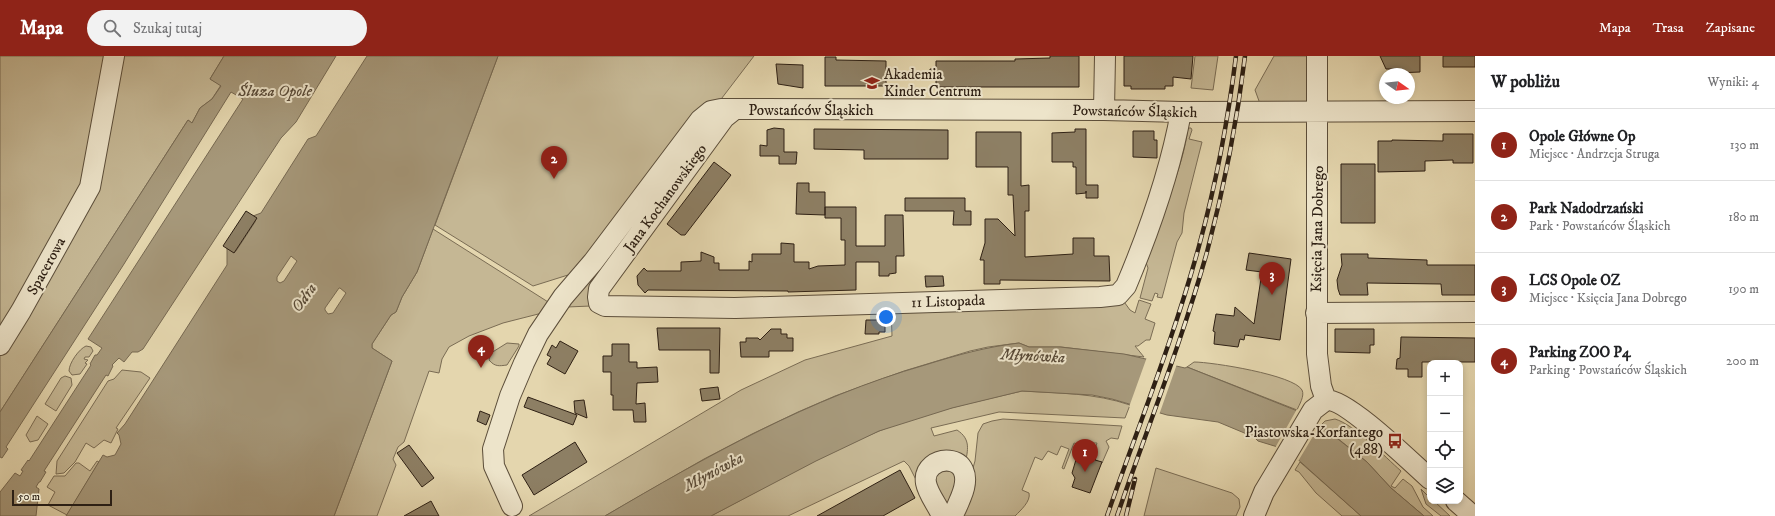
<!DOCTYPE html>
<html lang="pl">
<head>
<meta charset="utf-8">
<style>
	:root { --surface:#fff; --page:#f2f2f2; --text:#202124; --muted:#757577; --line:#e0e0e0; --accent:#8f2418 }
	body { margin:0; font-family:"IM FELL DW Pica",serif; background:var(--page); color:var(--text) }
	.controls { position:absolute; right:12px; bottom:12px; display:grid; overflow:hidden; border-radius:8px; box-shadow:0 2px 6px #0003 }
	.controls button { width:36px; height:36px; display:grid; place-items:center; padding:0; border:0; border-bottom:1px solid var(--line); background:var(--surface); color:var(--text); font:20px sans-serif }
	.compass { position:absolute; left:1379px; top:12px; width:36px; height:36px; border-radius:50%; background:var(--surface); box-shadow:0 2px 6px #0003; rotate:104deg }
	.scale { position:absolute; left:12px; bottom:10px; width:100px; box-sizing:border-box; padding-left:4px; border:2px solid #2e2014; border-top:0; font-size:11px; line-height:14px; white-space:nowrap; color:#2e2014; -webkit-text-stroke:3px #ede4ca; paint-order:stroke }
	.you { position:absolute; left:886px; top:261px; width:14px; height:14px; margin:-10px; border:3px solid #fff; border-radius:50%; background:#1a73e8; box-shadow:0 0 0 6px #1a73e833 }
	.badge { display:grid; place-items:center; width:26px; height:26px; border-radius:50%; background:var(--accent); color:#fff; font-size:13px; font-weight:700 }
	.pin { position:absolute; translate:-50% -33px; filter:drop-shadow(0 1px 2px #0008) }
	.pin::after { content:''; position:absolute; top:21px; width:14px; height:12px; background:inherit; clip-path:polygon(0 0,100% 0,50% 100%) }
	.list { margin:0; padding:0; list-style:none }
	h2 { display:flex; justify-content:space-between; align-items:center; height:52px; margin:0; padding:0 16px; font-size:17px }
	h2 small { font-size:13px; font-weight:400; color:var(--muted) }
	.list li { display:grid; grid-template-columns:26px 1fr auto; gap:12px; align-items:center; box-sizing:border-box; height:72px; padding:0 16px; border-top:1px solid var(--line) }
	.list b { display:block; font-size:15px; white-space:nowrap }
	.list p { margin:0; font-size:13px; white-space:nowrap; color:var(--muted) }
	.list em { font-size:13px; font-style:normal; color:var(--muted) }
	.icon { flex:none; width:22px; height:22px; fill:none; stroke:currentColor; stroke-width:2; stroke-linecap:round; stroke-linejoin:round }
	.map { position:relative; flex:none; width:1475px; height:460px; overflow:hidden }
	header { display:flex; align-items:center; gap:24px; box-sizing:border-box; height:56px; padding:0 20px; background:var(--accent); color:#fff }
	header strong { font-size:19px }
	nav { display:flex; gap:22px; margin-inline-start:auto; font-size:14px }
	.search { width:280px; height:36px; background:var(--page); display:flex; align-items:center; gap:10px; box-sizing:border-box; padding:0 14px; border-radius:22px; color:var(--muted); font-size:15px }
	main { display:flex }
	aside { flex:1; background:var(--surface) }
	.map>svg:first-child { display:block }
</style>
</head>
<body>
<header>
<strong>Mapa</strong>
<div class="search"><svg class="icon" aria-label="search" viewBox="0 0 24 24"><circle cx="10" cy="10" r="6"/><path d="M15 15l6 6"/></svg>Szukaj tutaj</div>
<nav><a>Mapa</a><a>Trasa</a><a>Zapisane</a></nav>
</header>
<main>
<div class="map">
<svg width="1475" height="460" viewBox="0 0 1475 460">
	<rect width="100%" height="100%" fill="#e4d6ae"/>
	<filter id="stains"><feTurbulence type="fractalNoise" baseFrequency=".005" numOctaves="4"/><feColorMatrix values="0 0 0 0 .2 0 0 0 0 .09 0 0 0 0 .02 0 0 0 .5 -.17"/></filter>
	<radialGradient id="worn" r=".72"><stop offset=".6" stop-color="#630" stop-opacity="0"/><stop offset="1" stop-color="#630" stop-opacity=".3"/></radialGradient>
	<!-- green -->
	<path fill="#c5b794" stroke="#7a6c54" d="M0 0H224L210 23 221 29 212 43 200 52 192 67 188 64 0 356Z
		M498 0H754L712 55 591 250 567 251 592 199 568 219 533 230 435 169Z
		M1195 0H1218L1213 34 1191 32Z
		M1274 0H1317L1318 56H1263L1255 34Z
		M1188 72H1191L1192 74 1189 83 1202 86 1184 157 1182 177 1177 186 1162 242 1157 241 1158 238 1155 237 1152 245 1140 242 1148 212 1144 201C1160 162 1183 113 1188 72Z
		M433 173 556 251 554 254 503 267 469 280 449 291 442 303 439 317 429 315 404 386 398 391 393 403 396 409 377 460H334L392 305 372 292V288L391 259 396 256 402 241 417 216Z
		M1122 243 1130 254 1135 257 1139 244 1151 248 1145 263 1155 267 1150 284H1146L1138 290H1135L1144 301 1061 291H1029L1019 287 988 291 970 295 904 315 835 340 798 356 752 378 704 403 605 460H529L741 334 805 304 892 280 891 251Z
		M507 287 519 288V290L507 309C499 310 495 311 489 304L491 297Z
		M86 290 91 291 93 295 89 301H85L84 303 88 304 85 307 87 308 80 318 72 319 69 315C69 307 79 293 86 290Z
		M1194 306C1212 306 1294 319 1302 334 1305 340 1299 349 1297 354L1187 311Z
		M122 314 141 316 150 322 116 372 118 373 111 387 104 384 94 392 86 387 75 406 64 417 56 418 57 405 108 325 114 323Z
		M65 320 71 322 72 329 56 355 45 348 61 322Z
		M1022 335C1058 337 1095 337 1130 349L1125 362 999 356 931 372 934 380 957 374C971 383 968 394 965 408L935 402 933 457 909 410 904 405 788 460H711C766 431 821 399 879 375 923 357 975 346 1022 335Z
		M37 360 48 368 38 384 30 386 26 379Z
		M1003 363 1122 370 1118 383 1111 382 1106 385 1109 391 1102 407 1095 404 1096 403 1079 397 1077 399 1075 398 1077 393 1093 399 1097 387H1093L1091 393 1074 387 1064 413 1062 412 1069 393 1061 390 1057 399 1048 395 1042 404 1035 401 1022 434 1029 437C1031 445 1021 454 1015 460H959L975 405 978 377 983 368 992 365Z
		M1335 363C1355 369 1385 401 1401 415L1391 430 1395 432 1403 423 1412 430 1423 451 1433 460H1424L1391 432 1367 406 1321 369 1325 365Z
		M97 405 99 406 67 459 48 449 55 436 47 431 54 420H65L76 407H79L90 415Z
		M1300 406 1361 460H1342L1316 437 1299 416 1295 414Z
		M1156 412 1232 437 1239 443 1240 451 1236 460H1144Z
		M959 414 948 456 931 420 932 416Z
		M1421 433 1430 442V445H1434L1450 460H1441L1426 448Z"/>
	<!-- water -->
	<path fill="#a6987a" stroke="#766851" fill-rule="evenodd" d="M224 0H336L296 66 281 82 143 293 138 296H132L124 306 119 302 112 309 113 310 108 320 106 319 44 415 46 416 40 426H39L36 431 39 433 36 460H0V436L15 417 20 420 23 415 21 414 28 404 29 405 91 309 90 308 95 299H97L102 292 88 283 243 43 231 36 124 208 6 391 8 393 2 402 0 401V356L188 64 192 67 200 52 212 43 221 30 210 23Z
		M367 0H498L417 216 402 241 396 256 391 259 372 288V292L392 305 334 460H66L103 399 107 401 115 399 121 388 119 379 117 377 125 368 227 209V192L233 196 236 195 255 166 256 162 253 160 261 157 308 83 316 80ZM291 200 297 205 284 225 280 227 277 225V221ZM339 232H340L346 237 333 257 328 258 325 254V252Z
		M1019 287 1029 291H1060L1124 298 1185 312 1187 311 1295 354 1315 365 1367 406 1391 432 1424 460H1361L1294 400 1281 392 1258 385 1254 381 1218 366 1167 359 1112 343 1092 339 1022 335 952 352 879 375 816 405 711 460H605C707 400 810 342 925 309 957 299 986 291 1019 287Z"/>
	<!-- pier -->
	<path fill="#e4d6ae" d="M1147 301 1177 308 1159 359 1129 351Z
		M1297 353 1321 367 1297 407 1293 402 1275 392Z"/>
	<!-- building -->
	<path fill="#8d7f64" stroke="#2e2014" d="M1050 0H1079V31H936V23H930V13H936V5H1015V3L1050 2Z
		M1124 0H1193L1191 23 1173 21V30H1165V33H1131V30H1124Z
		M1380 0H1420V16L1396 17V13H1386Z
		M1443 0H1475V11H1443Z
		M825 1H836V4L886 5V30H825Z
		M776 8 803 9V32L778 28Z
		M774 72 784 73V96H797L796 108H779V100H760V89L767 90V74Z
		M814 73 948 74V103H864V94L814 93Z
		M1075 73H1086V129H1098V142H1086V135V137L1076 138V111H1073V106H1052V77L1075 76Z
		M1133 75H1154V84H1157V102L1133 101Z
		M976 76H1021V130L1029 129V155H1025V201L1073 198V182H1094V200H1109L1110 225 1000 224V228H984V204H980L985 187V163H998L1015 180 1013 139H1008V111H976Z
		M1443 78H1473V107H1453V104L1425 105V115L1378 116V85H1392V84L1443 85Z
		M714 106 731 119 685 179H681L667 168Z
		M1341 108H1375V167H1341Z
		M797 127H809V136H825V159L796 158Z
		M905 142H965V155H971V169H953L954 155H905Z
		M825 151H856V190H885V159H903L904 200H896V217L889 218V220H879V206H856V234L788 236V235L648 234 645 237 638 229 637 220 644 212 647 215H681V206L701 205V196L714 201V207H719V214H749V205L752 206V198H781V187L794 188V206H809V213L818 210 845 209V184H841V162H825Z
		M246 155 257 162 234 197 223 190Z
		M1249 197 1291 203 1280 284 1245 279 1244 284 1240 283 1238 291 1214 288 1215 276 1213 275 1216 258 1234 260 1235 251 1254 268 1262 216 1246 214Z
		M1341 198H1368V202L1427 204V209H1475V239H1442L1441 228 1367 227 1368 239H1340L1338 233 1337 224 1342 209Z
		M925 220H943L944 230 926 231Z
		M866 264H885V276H879V278H865Z
		M657 272H720L719 317H710V294H659Z
		M771 273H781V278H787V282H793V295H769V301H741L740 286H746V282H758L760 284Z
		M1335 273H1374V289H1370V297L1335 296Z
		M1401 281 1475 282V306H1422V321H1408V313H1396L1397 303 1400 302Z
		M560 285 578 295 565 318 547 308 551 301 547 299 552 289 556 292Z
		M612 288H629V306H637V312L657 311 658 326 637 327 636 348 645 347 646 366H634L633 354H613V339H611V316H603V300H612Z
		M718 331 720 343 702 345 700 333Z
		M528 341 577 359 573 369 524 351Z
		M584 344 587 362 575 357 574 345Z
		M480 355 490 359 486 369 477 365Z
		M575 386 587 406 534 439 522 419Z
		M409 389 434 422 422 431 397 397Z
		M1078 397 1096 403 1095 404 1102 406 1090 437 1072 431 1075 422 1072 417Z
		M900 414 915 442 883 460H817Z
		M431 445 439 460H404Z"/>
	<g fill="none" stroke-linecap="round" stroke-linejoin="round">
		<!-- minor casing -->
		<g stroke="#5c4e3a" stroke-width="22">
			<path id="minor" d="M1317 0V298L1321 330 1326 344
				M734 54 724 62 599 233 598 241 599 247 605 250 735 252 1100 241 1118 239 1126 230C1150 173 1170 117 1181 56
				M1104 54 1105 0
				M1316 257 1475 256
				M0 289 21 255 90 131 114 0
				M1456 445 1473 460
				M512 450 494 410 493 393 510 340 524 307 538 278 563 241 593 206 700 64 711 55 721 53 1104 54 1181 56 1475 55
				M942 460C938 450 928 438 926 427 921 397 981 393 961 441 958 448 956 454 952 460
				M1254 460 1264 436 1313 354 1326 344C1346 342 1412 407 1430 423"/>
		</g>
		<!-- minor -->
		<use href="#minor" stroke="#ede4ca" stroke-width="20"/>
		<!-- rail casing -->
		<g stroke="#2e2014" stroke-width="4.5">
			<path id="rail" d="M1107 460C1138 371 1174 282 1199 190 1216 128 1228 64 1236 0
				M1117 460C1147 373 1182 285 1207 196 1224 132 1237 66 1245 0
				M1126 460 1135 423"/>
		</g>
		<!-- rail -->
		<use href="#rail" stroke="#ede4ca" stroke-width="3" stroke-dasharray="9" stroke-linecap="butt"/>
	</g>
	<!-- icons -->
	<defs>
		<g id="school-bare" transform="scale(1.2)"><path d="M0-5L7-2L0 1L-7-2ZM-4 1L0 2.5L4 1V4Q0 6-4 4Z" fill="#8f2418" stroke="#ede4ca" stroke-width="2.5" paint-order="stroke"/></g>
		<g id="bus-bare" transform="scale(1.2)"><path d="M-5-6H5V4H4V6H2V4H-2V6H-4V4H-5ZM-3.5-4V0h7V-4ZM-3.5 1.2v1.5H-2V1.2ZM2 1.2v1.5H3.5V1.2Z" fill="#8f2418" stroke="#ede4ca" stroke-width="2.5" paint-order="stroke"/></g>
	</defs>
	<g fill-rule="evenodd">
		<use href="#school-bare" x="872" y="27"/>
		<use href="#bus-bare" x="1395" y="385"/>
	</g>
	<g text-anchor="middle" stroke-width="4" stroke-linejoin="round" paint-order="stroke">
		<!-- poi labels -->
		<g font-size="15" fill="#2e2014" stroke="#ede4ca" text-anchor="start">
			<text x="884" y="23">Akademia<tspan x="884" dy="17">Kinder Centrum</tspan></text>
			<text x="1383" y="381" text-anchor="end">Piastowska-Korfantego<tspan x="1383" dy="17">(488)</tspan></text>
		</g>
		<!-- street labels -->
		<g font-size="15" fill="#2e2014" stroke="#ede4ca">
			<text x="811" y="59">Powstańców Śląskich</text>
			<text transform="translate(1135 55) rotate(1)" y="5">Powstańców Śląskich</text>
			<text transform="translate(665 142) rotate(-54)" y="5">Jana Kochanowskiego</text>
			<text transform="translate(1317 173) rotate(-89)" y="5">Księcia Jana Dobrego</text>
			<text transform="translate(46 210) rotate(-61)" y="5">Spacerowa</text>
			<text transform="translate(948 245) rotate(-2)" y="5">11 Listopada</text>
		</g>
		<!-- water labels -->
		<g font-size="16" font-style="italic" fill="#584a38" stroke="#ede4ca">
			<text x="275" y="40">Śluza Opole</text>
			<text transform="translate(303 241) rotate(-54)" y="6">Odra</text>
			<text transform="translate(1033 299) rotate(3)" y="6">Młynówka</text>
			<text transform="translate(713 415) rotate(-28)" y="6">Młynówka</text>
		</g>
	</g>
	<rect width="100%" height="100%" filter="url(#stains)"/>
	<rect width="100%" height="100%" fill="url(#worn)"/>
</svg>
<div class="controls">
<button>+</button>
<button>−</button>
<button><svg class="icon" aria-label="locate" viewBox="0 0 24 24"><circle cx="12" cy="12" r="6"/><path d="M12 2v4M12 18v4M2 12h4M18 12h4"/></svg></button>
<button><svg class="icon" aria-label="layers" viewBox="0 0 24 24"><path d="M12 4l9 5-9 5-9-5zM3 14l9 5 9-5"/></svg></button>
</div>
<svg class="compass" viewBox="-18 -18 36 36"><path d="M0-13l5 13h-10z" fill="#e53935"/><path d="M0 13l5-13h-10z" fill="#757577"/></svg>
<div class="scale">50 m</div>
<div class="you"></div>
<div class="pin badge" style="left:1085px;top:416px">1</div>
<div class="pin badge" style="left:554px;top:123px">2</div>
<div class="pin badge" style="left:1272px;top:239px">3</div>
<div class="pin badge" style="left:481px;top:312px">4</div>
</div>
<aside>
<h2>W pobliżu<small>Wyniki: 4</small></h2>
<ul class="list">
<li><span class="badge">1</span><div><b>Opole Główne Op</b><p>Miejsce · Andrzeja Struga</p></div><em>130 m</em></li>
<li><span class="badge">2</span><div><b>Park Nadodrzański</b><p>Park · Powstańców Śląskich</p></div><em>180 m</em></li>
<li><span class="badge">3</span><div><b>LCS Opole OZ</b><p>Miejsce · Księcia Jana Dobrego</p></div><em>190 m</em></li>
<li><span class="badge">4</span><div><b>Parking ZOO P4</b><p>Parking · Powstańców Śląskich</p></div><em>200 m</em></li>
</ul>
</aside>
</main>
</body>
</html>
